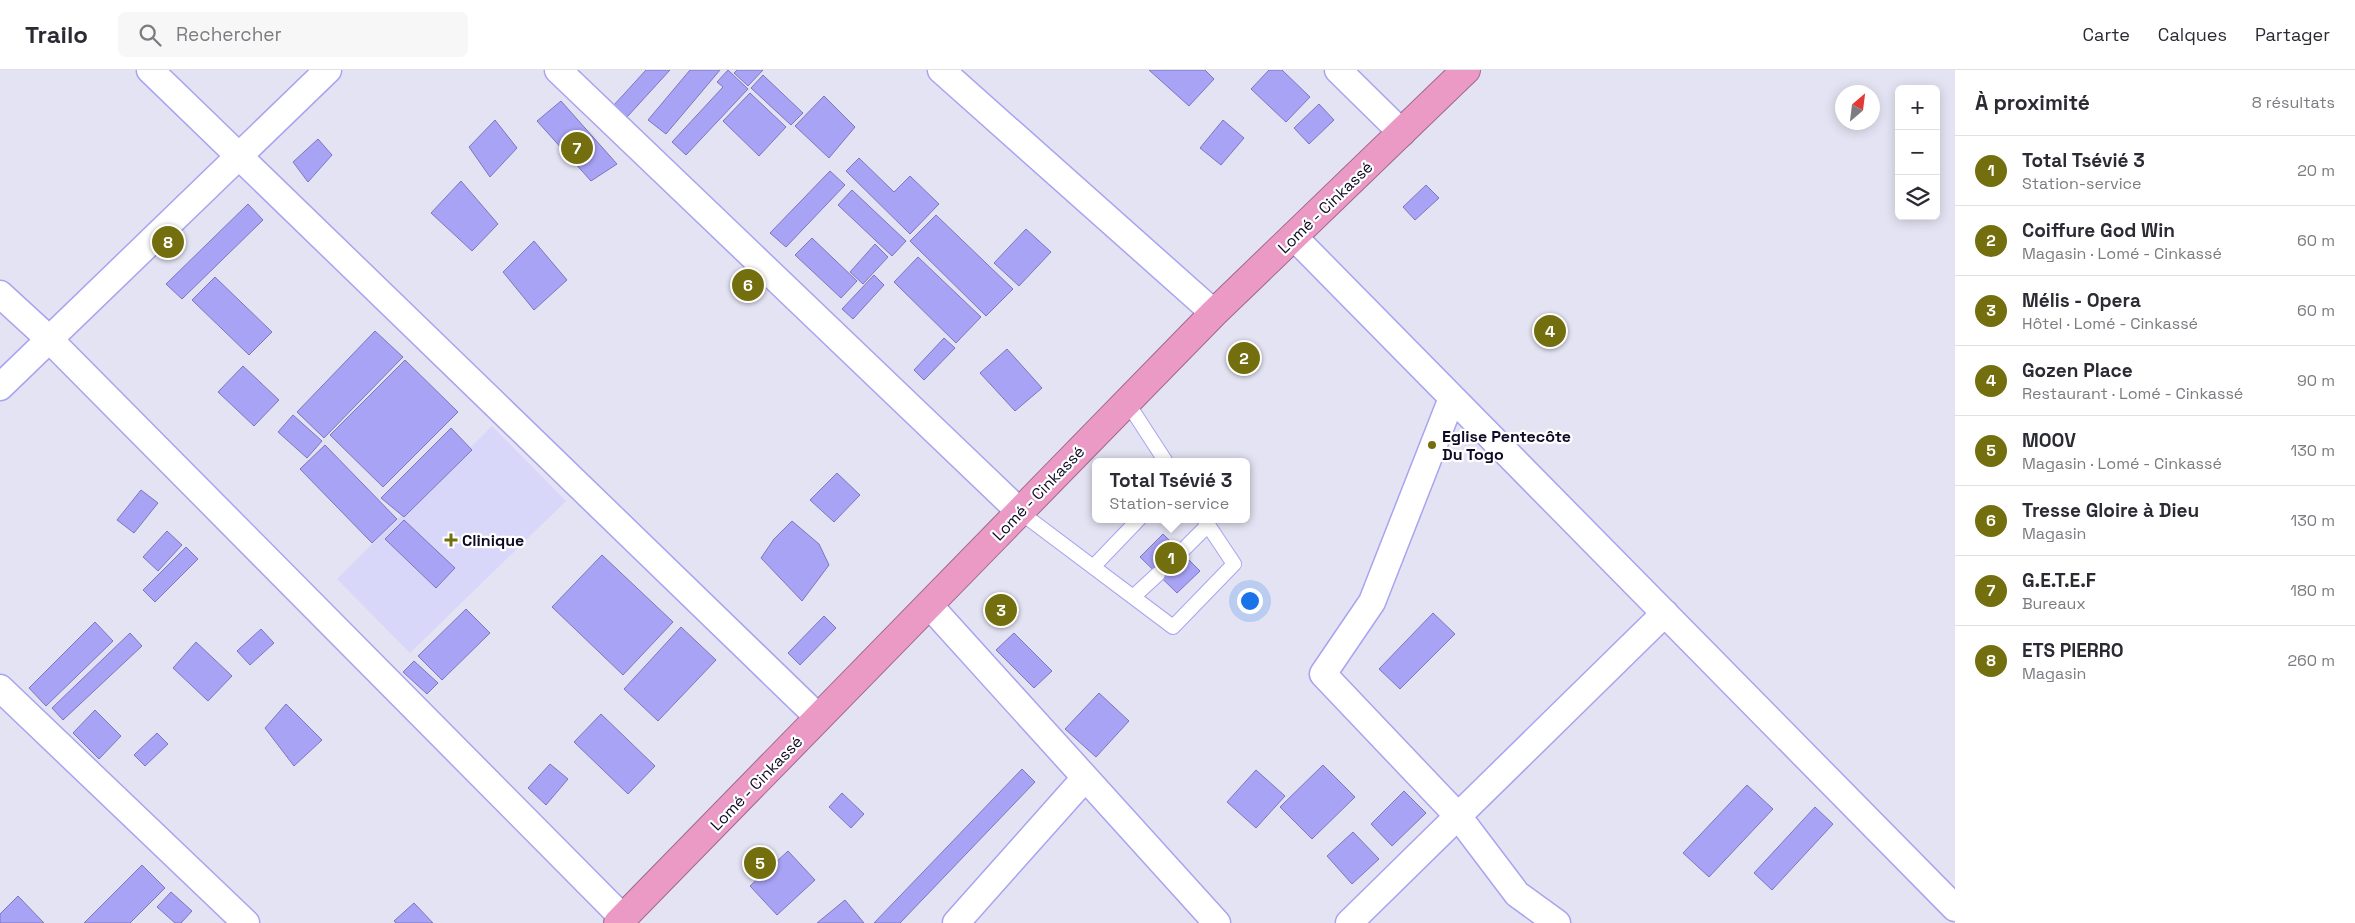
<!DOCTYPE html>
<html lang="fr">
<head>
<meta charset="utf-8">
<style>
	:root { --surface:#fff; --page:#f7f7f7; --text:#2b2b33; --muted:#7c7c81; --line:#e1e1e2; --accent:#736f0f }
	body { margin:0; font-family:"Space Grotesk",sans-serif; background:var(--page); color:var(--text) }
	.controls { position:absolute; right:15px; top:15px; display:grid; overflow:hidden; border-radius:8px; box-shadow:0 2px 12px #0003 }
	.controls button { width:45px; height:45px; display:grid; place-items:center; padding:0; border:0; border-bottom:1px solid var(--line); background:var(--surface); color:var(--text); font:25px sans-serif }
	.compass { position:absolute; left:1835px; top:15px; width:45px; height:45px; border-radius:50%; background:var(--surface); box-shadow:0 2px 12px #0003; rotate:28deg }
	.you { position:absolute; left:1249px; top:530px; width:18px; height:18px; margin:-12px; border:4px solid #fff; border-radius:50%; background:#1a73e8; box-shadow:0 0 0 8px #1a73e833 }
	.badge { display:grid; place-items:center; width:32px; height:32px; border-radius:50%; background:var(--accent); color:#fff; font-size:16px; font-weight:700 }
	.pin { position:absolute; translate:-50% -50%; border:2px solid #fff; box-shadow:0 1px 5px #0006 }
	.popup { position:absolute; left:1092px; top:388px; width:158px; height:65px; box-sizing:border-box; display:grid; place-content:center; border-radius:8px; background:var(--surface); filter:drop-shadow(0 1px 4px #0005); font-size:16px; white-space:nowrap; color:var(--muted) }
	.popup b { font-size:19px; color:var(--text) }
	.popup::after { content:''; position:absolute; left:50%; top:100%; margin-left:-10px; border:10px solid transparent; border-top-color:var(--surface) }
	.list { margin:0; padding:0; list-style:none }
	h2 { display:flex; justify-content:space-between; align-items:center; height:65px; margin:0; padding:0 20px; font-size:21px }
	h2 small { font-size:16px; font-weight:400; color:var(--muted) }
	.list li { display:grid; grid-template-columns:32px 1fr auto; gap:15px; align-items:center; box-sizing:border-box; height:70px; padding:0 20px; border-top:1px solid var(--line) }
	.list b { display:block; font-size:19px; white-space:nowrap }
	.list p { margin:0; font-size:16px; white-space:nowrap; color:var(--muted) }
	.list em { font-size:16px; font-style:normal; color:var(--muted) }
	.icon { flex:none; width:28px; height:28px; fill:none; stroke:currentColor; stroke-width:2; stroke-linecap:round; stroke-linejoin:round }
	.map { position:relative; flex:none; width:1955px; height:853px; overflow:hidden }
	header { display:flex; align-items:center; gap:30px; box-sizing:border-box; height:70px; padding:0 25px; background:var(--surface); border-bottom:1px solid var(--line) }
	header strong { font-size:24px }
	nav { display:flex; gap:28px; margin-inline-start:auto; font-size:18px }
	.search { width:350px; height:45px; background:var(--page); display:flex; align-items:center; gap:12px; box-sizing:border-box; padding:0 18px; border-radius:8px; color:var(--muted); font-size:19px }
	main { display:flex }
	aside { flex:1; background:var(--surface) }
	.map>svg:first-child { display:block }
</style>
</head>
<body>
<header>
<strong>Trailo</strong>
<div class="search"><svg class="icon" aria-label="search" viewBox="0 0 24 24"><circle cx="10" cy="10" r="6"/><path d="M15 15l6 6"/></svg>Rechercher</div>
<nav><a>Carte</a><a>Calques</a><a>Partager</a></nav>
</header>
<main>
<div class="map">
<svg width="1955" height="853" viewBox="0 0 1955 853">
	<rect width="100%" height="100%" fill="#e3e3f3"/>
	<!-- built -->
	<path fill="#d8d7fa" d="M492 356 566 431 410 583 337 509Z"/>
	<!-- building -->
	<path fill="#a9a3f5" stroke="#7d76bf" d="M646 0H670L627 47 613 36Z
		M690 0H720L666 64 648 50Z
		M728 0 748 19 686 85 672 72 723 17 717 12Z
		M737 0H763L748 16 734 3Z
		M1149 0H1205L1214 9 1189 36Z
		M1269 0H1282L1310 27 1286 52 1251 19Z
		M763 5 803 43 791 55 751 18Z
		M750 23 786 57 759 86 723 51Z
		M824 26 855 57 829 88 795 56Z
		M561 31 617 94 591 111 537 51Z
		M1319 34 1334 50 1309 74 1294 58Z
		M495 50 517 78 490 107 469 77Z
		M1223 50 1244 68 1221 95 1200 78Z
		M318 69 332 85 308 112 293 92Z
		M859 88 894 122 910 106 939 134 910 164 846 101Z
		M830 101 845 115 786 177 770 163Z
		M461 111 498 154 472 181 431 143Z
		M1426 115 1439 128 1415 150 1403 137Z
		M852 120 906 171 892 186 838 135Z
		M248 134 263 150 182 229 166 214Z
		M936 145 1013 219 986 246 910 171Z
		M1026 159 1051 182 1019 216 994 193Z
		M812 168 857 211 841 228 795 185Z
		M534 171 567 210 534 240 503 202Z
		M875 174 888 187 863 214 850 202Z
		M918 187 981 247 956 273 894 212Z
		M874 205 884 215 853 249 842 239Z
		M215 207 272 262 249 285 192 230Z
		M375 261 403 287 324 368 297 342Z
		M944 268 955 278 924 310 914 300Z
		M1007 279 1042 318 1015 341 980 303Z
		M405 290 458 342 383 417 330 365Z
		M243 296 279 330 254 356 218 322Z
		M293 345 322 371 307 388 278 362Z
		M451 358 472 380 404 447 381 428Z
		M325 375 397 449 372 473 300 399Z
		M837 403 860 425 834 452 810 430Z
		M141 420 158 433 134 463 117 450Z
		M404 450 455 498 436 518 385 469Z
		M792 451 819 474 829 495 802 531 761 488 774 469Z
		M167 461 182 475 158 501 143 487Z
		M1163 464 1200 501 1177 523 1140 487Z
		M186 477 198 489 155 532 143 520Z
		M602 485 673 552 623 605 552 537Z
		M466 539 490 563 442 610 418 586Z
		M1433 543 1455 564 1400 619 1379 599Z
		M824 546 836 558 800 595 788 583Z
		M95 552 113 571 46 636 29 618Z
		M681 557 716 590 658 651 624 619Z
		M261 559 274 573 250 595 237 581Z
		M130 563 142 576 63 650 52 638Z
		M1014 563 1052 601 1034 618 996 580Z
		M196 572 232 606 208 631 173 598Z
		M414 591 438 613 427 624 403 602Z
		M1099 623 1129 651 1096 687 1065 659Z
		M286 634 322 670 294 696 265 658Z
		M95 640 121 666 99 689 73 663Z
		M601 644 655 696 628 724 574 672Z
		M157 663 168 674 145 696 134 685Z
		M550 694 568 709 546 735 528 718Z
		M1323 695 1355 727 1312 769 1280 737Z
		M1022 699 1035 712 900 853H874Z
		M1256 700 1285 726 1256 758 1227 732Z
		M1747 715 1773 739 1709 807 1683 783Z
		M1404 721 1426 743 1392 776 1371 754Z
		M842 723 864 744 851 758 829 737Z
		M1815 737 1833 754 1772 820 1754 803Z
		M1353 762 1379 789 1352 814 1327 786Z
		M788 781 815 810 777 845 750 816Z
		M142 795 165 818 130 853H84Z
		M171 822 192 841 181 853H175L157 837Z
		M18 826 44 853H0V844Z
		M845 830 864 853H817Z
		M414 833 433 853H396L394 851Z"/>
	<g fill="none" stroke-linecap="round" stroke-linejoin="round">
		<!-- lane casing -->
		<g stroke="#a9a3f0" stroke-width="16">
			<path id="lane" d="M1127 332 1166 392
				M1020 442 1173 557 1234 494 1204 449
				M1181 482 1208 455
				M1093 497 1139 449
				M1133 527 1158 504"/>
		</g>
		<!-- street casing -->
		<g stroke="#a9a3f0" stroke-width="29">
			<path id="street" d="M150 0 819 648
				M558 0 1020 442
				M941 0 1214 243
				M1338 0 1402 63
				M1294 167 1955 838
				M0 224 49 269 623 848
				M0 317 328 0
				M1452 328 1372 532 1323 604 1458 746 1517 824 1557 853
				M929 535 1217 853
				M0 618 246 853
				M956 853 1085 708
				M1349 853 1665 543"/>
		</g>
		<!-- highway casing -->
		<g stroke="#9e688d" stroke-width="30">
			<path id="highway" d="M618 853 1214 243 1466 0"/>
		</g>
		<!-- lane -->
		<use href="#lane" stroke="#fff" stroke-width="14"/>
		<!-- street -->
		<use href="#street" stroke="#fff" stroke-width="26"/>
		<!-- highway -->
		<use href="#highway" stroke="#eb9ac5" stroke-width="28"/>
	</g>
	<!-- markers -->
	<g fill="#736f0f" stroke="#fff" stroke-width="2">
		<circle cx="1432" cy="375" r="5"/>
		<path d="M448.5 462.5h5v5h5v5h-5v5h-5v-5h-5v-5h5z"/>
	</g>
	<g text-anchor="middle" stroke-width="4.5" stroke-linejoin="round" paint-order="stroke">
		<!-- street labels -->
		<g font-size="16" fill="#0f0a26" stroke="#fff">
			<text transform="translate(1325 137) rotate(-44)" y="6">Lomé - Cinkassé</text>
			<text transform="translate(1038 423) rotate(-46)" y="6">Lomé - Cinkassé</text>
			<text transform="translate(756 713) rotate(-46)" y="6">Lomé - Cinkassé</text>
		</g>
		<!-- poi labels -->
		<g font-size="16" font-weight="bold" fill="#0f0a26" stroke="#fff" text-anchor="start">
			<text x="1442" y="372">Eglise Pentecôte<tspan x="1442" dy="18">Du Togo</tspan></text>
			<text x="462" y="476">Clinique</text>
		</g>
	</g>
</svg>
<div class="controls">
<button>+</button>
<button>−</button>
<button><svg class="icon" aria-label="layers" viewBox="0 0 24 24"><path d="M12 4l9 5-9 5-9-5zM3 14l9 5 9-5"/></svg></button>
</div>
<svg class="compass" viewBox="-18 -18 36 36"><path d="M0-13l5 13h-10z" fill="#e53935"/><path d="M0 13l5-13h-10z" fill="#7c7c81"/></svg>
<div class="you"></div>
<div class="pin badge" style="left:1171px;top:488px">1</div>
<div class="popup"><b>Total Tsévié 3</b>Station-service</div>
<div class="pin badge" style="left:1244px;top:288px">2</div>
<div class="pin badge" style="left:1001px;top:540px">3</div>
<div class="pin badge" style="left:1550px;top:261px">4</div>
<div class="pin badge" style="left:760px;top:793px">5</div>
<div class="pin badge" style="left:748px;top:215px">6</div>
<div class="pin badge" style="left:577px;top:78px">7</div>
<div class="pin badge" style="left:168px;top:172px">8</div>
</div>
<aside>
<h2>À proximité<small>8 résultats</small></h2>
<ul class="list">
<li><span class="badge">1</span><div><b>Total Tsévié 3</b><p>Station-service</p></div><em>20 m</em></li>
<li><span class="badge">2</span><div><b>Coiffure God Win</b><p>Magasin · Lomé - Cinkassé</p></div><em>60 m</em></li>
<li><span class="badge">3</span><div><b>Mélis - Opera</b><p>Hôtel · Lomé - Cinkassé</p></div><em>60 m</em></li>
<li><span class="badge">4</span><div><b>Gozen Place</b><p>Restaurant · Lomé - Cinkassé</p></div><em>90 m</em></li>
<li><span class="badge">5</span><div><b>MOOV</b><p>Magasin · Lomé - Cinkassé</p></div><em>130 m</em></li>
<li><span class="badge">6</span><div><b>Tresse Gloire à Dieu</b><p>Magasin</p></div><em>130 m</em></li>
<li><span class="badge">7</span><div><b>G.E.T.E.F</b><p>Bureaux</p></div><em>180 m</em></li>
<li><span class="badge">8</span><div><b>ETS PIERRO</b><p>Magasin</p></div><em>260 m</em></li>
</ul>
</aside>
</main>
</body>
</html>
